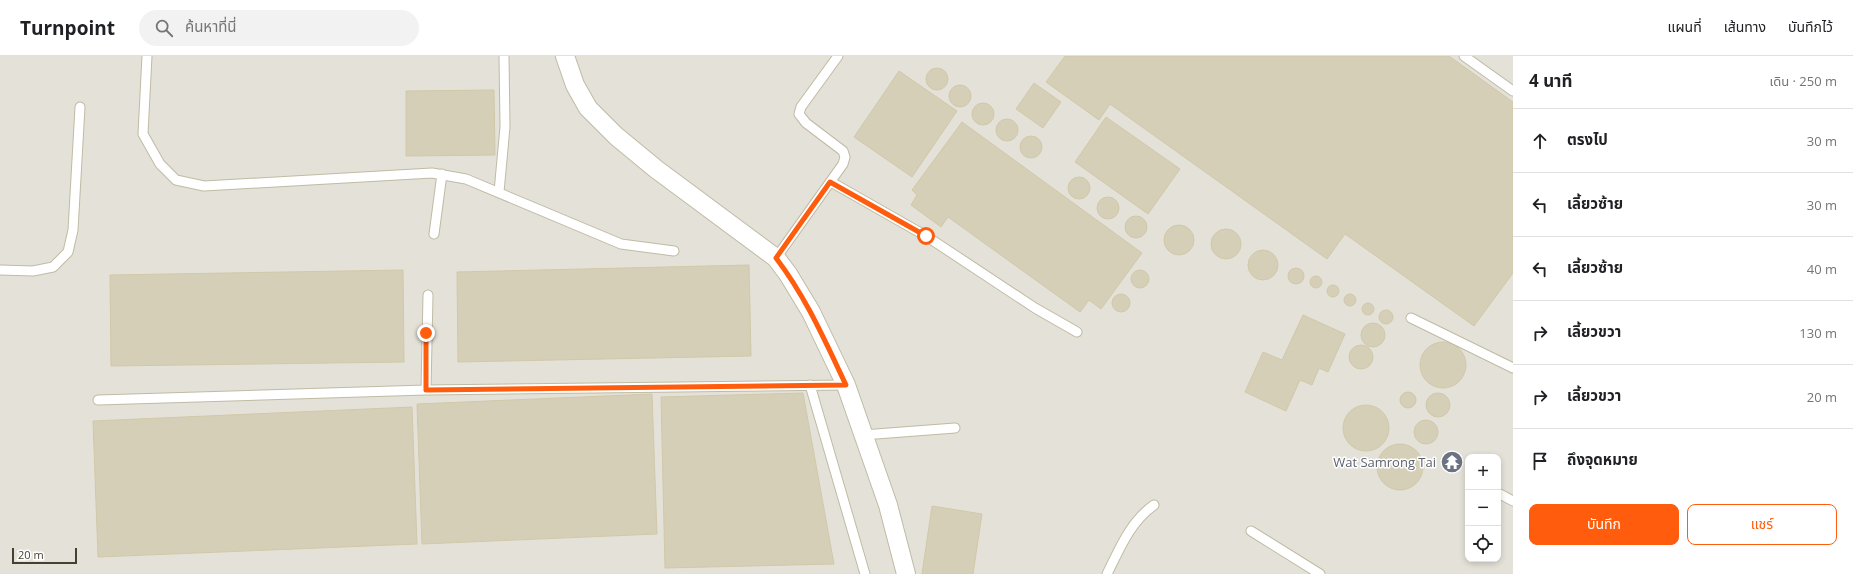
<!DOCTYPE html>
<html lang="th">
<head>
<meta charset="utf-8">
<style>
	:root { --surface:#fff; --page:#f2f2f2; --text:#202124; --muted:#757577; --line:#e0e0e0; --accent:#ff5d0d }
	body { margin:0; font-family:"Open Sans","Noto Sans Thai",sans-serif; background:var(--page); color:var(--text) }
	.controls { position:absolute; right:12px; bottom:12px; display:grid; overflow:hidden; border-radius:8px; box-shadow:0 2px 6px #0003 }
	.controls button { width:36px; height:36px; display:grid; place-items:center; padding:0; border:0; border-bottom:1px solid var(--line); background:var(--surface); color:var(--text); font:20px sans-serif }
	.scale { position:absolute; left:12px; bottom:10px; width:65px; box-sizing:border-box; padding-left:4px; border:2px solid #454132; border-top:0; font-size:11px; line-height:14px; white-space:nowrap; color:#454132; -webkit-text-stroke:3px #fff; paint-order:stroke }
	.stop { position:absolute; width:12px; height:12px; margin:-9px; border:3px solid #ff5d0d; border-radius:50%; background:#fff }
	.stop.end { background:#ff5d0d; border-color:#fff; box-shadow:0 1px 4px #0008 }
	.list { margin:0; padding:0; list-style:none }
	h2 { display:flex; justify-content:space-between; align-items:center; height:52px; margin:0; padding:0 16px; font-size:17px }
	h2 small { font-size:13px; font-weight:400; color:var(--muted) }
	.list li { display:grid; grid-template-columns:26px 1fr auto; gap:12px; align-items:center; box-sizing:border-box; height:64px; padding:0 16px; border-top:1px solid var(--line) }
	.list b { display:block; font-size:15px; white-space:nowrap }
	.list em { font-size:13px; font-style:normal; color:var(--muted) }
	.actions { display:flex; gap:8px; padding:12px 16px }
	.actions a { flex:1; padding:9px 0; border:1px solid var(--accent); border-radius:8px; text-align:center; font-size:14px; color:var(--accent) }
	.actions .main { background:var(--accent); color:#fff }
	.icon { flex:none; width:22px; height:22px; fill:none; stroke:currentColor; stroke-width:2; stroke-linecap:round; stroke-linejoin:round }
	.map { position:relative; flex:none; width:1513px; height:518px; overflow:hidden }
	header { display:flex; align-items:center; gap:24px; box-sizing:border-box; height:56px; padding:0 20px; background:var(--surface); border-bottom:1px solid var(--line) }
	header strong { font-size:19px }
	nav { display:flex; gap:22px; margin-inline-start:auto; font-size:14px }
	.search { width:280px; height:36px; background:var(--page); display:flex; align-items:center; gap:10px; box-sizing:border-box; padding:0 14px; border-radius:22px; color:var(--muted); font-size:15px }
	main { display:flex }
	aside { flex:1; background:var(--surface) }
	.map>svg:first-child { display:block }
</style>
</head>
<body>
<header>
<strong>Turnpoint</strong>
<div class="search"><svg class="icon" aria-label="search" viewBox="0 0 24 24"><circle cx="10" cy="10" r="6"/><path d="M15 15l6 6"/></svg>ค้นหาที่นี่</div>
<nav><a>แผนที่</a><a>เส้นทาง</a><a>บันทึกไว้</a></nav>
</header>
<main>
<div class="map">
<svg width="1513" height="518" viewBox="0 0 1513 518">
	<rect width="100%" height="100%" fill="#f3f1e2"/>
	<!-- industrial -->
	<path fill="#e4e1d8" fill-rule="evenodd" d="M0 0H1513V518H0ZM1468 401H1498V503H1468Z"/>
	<!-- building -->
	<path fill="#d5cfb7" stroke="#d1c8a9" d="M1065 0H1449L1513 46V217L1474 270 1345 178 1327 203 1110 48 1099 64 1046 26Z
		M926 23a11 11 0 1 1 22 0a11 11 0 1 1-22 0Z
		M899 15 957 55 912 121 854 81Z
		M1034 27 1061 46 1043 72 1016 53Z
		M949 40a11 11 0 1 1 22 0a11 11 0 1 1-22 0Z
		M494 34 495 99 406 100V35Z
		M972 58a11 11 0 1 1 22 0a11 11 0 1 1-22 0Z
		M1106 61 1180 113 1148 158 1075 106Z
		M996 74a11 11 0 1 1 22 0a11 11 0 1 1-22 0Z
		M962 66 1142 197 1101 253 1089 244 1080 256 948 161 941 171 911 149 917 139 912 134Z
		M1020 91a11 11 0 1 1 22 0a11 11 0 1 1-22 0Z
		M1068 132a11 11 0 1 1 22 0a11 11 0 1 1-22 0Z
		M1097 152a11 11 0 1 1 22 0a11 11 0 1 1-22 0Z
		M1125 171a11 11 0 1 1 22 0a11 11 0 1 1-22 0Z
		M1164 184a15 15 0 1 1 30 0a15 15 0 1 1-30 0Z
		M1211 188a15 15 0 1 1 30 0a15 15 0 1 1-30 0Z
		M1248 209a15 15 0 1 1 30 0a15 15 0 1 1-30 0Z
		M749 209 751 300 458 306 457 216Z
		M1288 220a8 8 0 1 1 16 0a8 8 0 1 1-16 0Z
		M403 214 404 306 111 310 110 219Z
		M1131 223a9 9 0 1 1 18 0a9 9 0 1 1-18 0Z
		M1310 226a6 6 0 1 1 12 0a6 6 0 1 1-12 0Z
		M1327 235a6 6 0 1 1 12 0a6 6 0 1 1-12 0Z
		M1344 244a6 6 0 1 1 12 0a6 6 0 1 1-12 0Z
		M1112 247a9 9 0 1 1 18 0a9 9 0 1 1-18 0Z
		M1362 253a6 6 0 1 1 12 0a6 6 0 1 1-12 0Z
		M1379 261a7 7 0 1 1 14 0a7 7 0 1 1-14 0Z
		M1303 259 1345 278 1328 316 1319 312 1312 329 1300 324 1286 355 1245 336 1263 296 1282 304Z
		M1361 279a12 12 0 1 1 24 0a12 12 0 1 1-24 0Z
		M1420 309a23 23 0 1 1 46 0a23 23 0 1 1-46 0Z
		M1349 301a12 12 0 1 1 24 0a12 12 0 1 1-24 0Z
		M1400 344a8 8 0 1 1 16 0a8 8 0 1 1-16 0Z
		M803 337 834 508 665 512 661 341Z
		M1426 349a12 12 0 1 1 24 0a12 12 0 1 1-24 0Z
		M652 338 657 478 422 488 417 348Z
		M1343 372a23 23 0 1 1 46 0a23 23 0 1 1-46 0Z
		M412 351 417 488 98 501 93 365Z
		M1414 376a12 12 0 1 1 24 0a12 12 0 1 1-24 0Z
		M1377 411a23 23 0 1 1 46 0a23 23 0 1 1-46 0Z
		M932 450 982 458 973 518H922Z"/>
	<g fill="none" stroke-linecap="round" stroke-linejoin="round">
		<!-- lane casing -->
		<g stroke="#bfbba4" stroke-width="11">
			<path id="lane" d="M147 0 143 78 160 108 176 124 204 130 432 117 466 123 621 188 674 195
				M1464 0 1513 35
				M831 126 926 180 1035 252 1077 276
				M499 136 505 71 504 0
				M434 178 442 118
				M776 202 843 108 845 101 843 95 806 67 799 58 801 51 838 0
				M0 214 33 215 53 211 68 196 73 174 80 51
				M1411 262 1513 312
				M810 329 865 518
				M426 334 428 239
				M98 344 426 334 846 329
				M863 379 955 372
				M1498 437 1513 445
				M1251 475 1320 518
				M1107 518C1120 492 1130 466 1154 449"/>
		</g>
		<!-- street casing -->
		<g stroke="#bfbba4" stroke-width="20">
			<path id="street" d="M565 0 575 29 588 52 616 80 656 113 776 202 788 218 811 256 846 329 888 449 906 518"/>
		</g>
		<!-- lane -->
		<use href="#lane" stroke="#fff" stroke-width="9"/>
		<!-- street -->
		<use href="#street" stroke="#fff" stroke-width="18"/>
	</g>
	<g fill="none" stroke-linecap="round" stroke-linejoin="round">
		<!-- route -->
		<path stroke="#ff5d0d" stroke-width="5" d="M426 277V334L846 329C825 285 806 241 776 202L830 126 926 180"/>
	</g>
	<!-- icons -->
	<defs>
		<g id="temple-disc" transform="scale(1.15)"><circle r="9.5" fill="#6b7280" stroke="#fff"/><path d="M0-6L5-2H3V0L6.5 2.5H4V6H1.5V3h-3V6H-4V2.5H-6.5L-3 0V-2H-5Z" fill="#fff"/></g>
	</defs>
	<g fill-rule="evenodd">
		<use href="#temple-disc" x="1452" y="406"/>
	</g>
	<g text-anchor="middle" stroke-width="3" stroke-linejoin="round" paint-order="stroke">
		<!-- worship labels -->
		<g font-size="13" fill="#5b616d" stroke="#fff" text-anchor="end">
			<text x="1436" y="411">Wat Samrong Tai</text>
		</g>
	</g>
</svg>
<div class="controls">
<button>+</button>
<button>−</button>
<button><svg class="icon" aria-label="locate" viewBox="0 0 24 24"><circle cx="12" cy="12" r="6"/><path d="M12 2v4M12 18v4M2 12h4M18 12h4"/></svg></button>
</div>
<div class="scale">20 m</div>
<div class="stop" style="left:926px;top:180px"></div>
<div class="stop end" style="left:426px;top:277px"></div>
</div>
<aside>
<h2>4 นาที<small>เดิน · 250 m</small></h2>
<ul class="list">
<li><svg class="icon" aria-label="ahead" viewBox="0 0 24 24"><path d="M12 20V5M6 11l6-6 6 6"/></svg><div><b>ตรงไป</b></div><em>30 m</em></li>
<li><svg class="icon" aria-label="left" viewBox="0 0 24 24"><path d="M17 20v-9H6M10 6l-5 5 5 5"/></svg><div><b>เลี้ยวซ้าย</b></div><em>30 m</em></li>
<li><svg class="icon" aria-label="left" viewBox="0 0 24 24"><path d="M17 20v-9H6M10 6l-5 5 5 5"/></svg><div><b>เลี้ยวซ้าย</b></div><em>40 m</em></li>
<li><svg class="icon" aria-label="right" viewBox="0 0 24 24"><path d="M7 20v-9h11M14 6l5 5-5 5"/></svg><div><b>เลี้ยวขวา</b></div><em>130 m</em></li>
<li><svg class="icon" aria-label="right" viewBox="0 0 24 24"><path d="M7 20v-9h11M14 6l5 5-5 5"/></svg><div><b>เลี้ยวขวา</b></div><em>20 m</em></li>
<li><svg class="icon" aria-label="arrive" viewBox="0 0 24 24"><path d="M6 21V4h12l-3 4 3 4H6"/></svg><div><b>ถึงจุดหมาย</b></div></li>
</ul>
<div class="actions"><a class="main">บันทึก</a><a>แชร์</a></div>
</aside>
</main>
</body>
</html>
